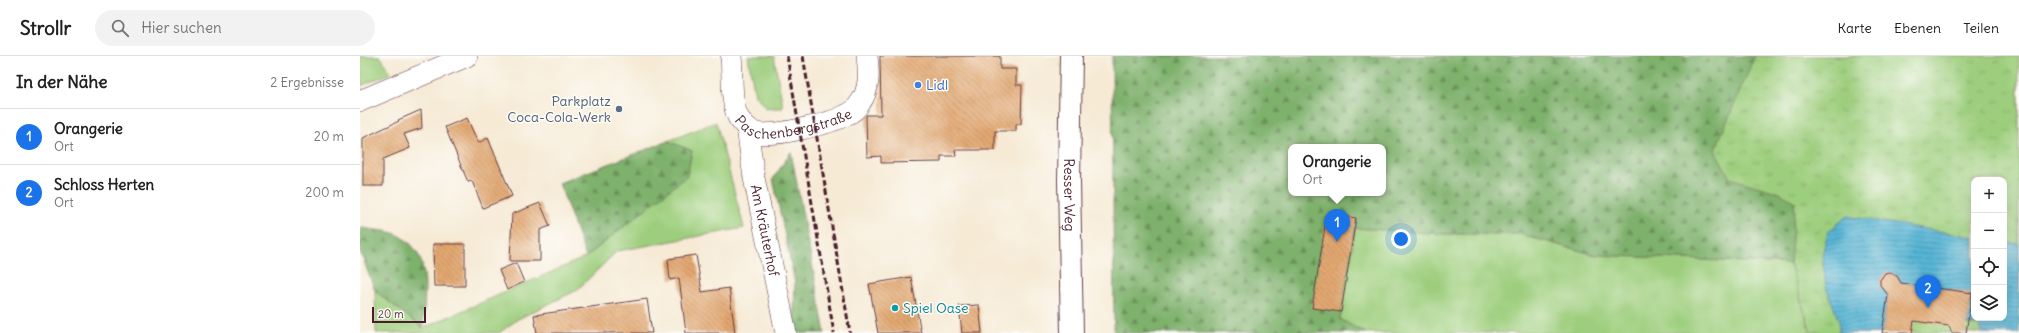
<!DOCTYPE html>
<html lang="de">
<head>
<meta charset="utf-8">
<style>
	:root { --surface:#fff; --page:#f2f2f2; --text:#222; --muted:#767676; --line:#e0e0e0; --accent:#1a73e8 }
	body { margin:0; font-family:Delius,sans-serif; background:var(--page); color:var(--text) }
	.controls { position:absolute; right:12px; bottom:12px; display:grid; overflow:hidden; border-radius:8px; box-shadow:0 4px 16px #0002 }
	.controls button { width:36px; height:36px; display:grid; place-items:center; padding:0; border:0; border-bottom:1px solid var(--line); background:var(--surface); color:var(--text); font:20px sans-serif }
	.scale { position:absolute; left:12px; bottom:10px; width:54px; box-sizing:border-box; padding-left:4px; border:2px solid #4a1f2b; border-top:0; font-size:11px; line-height:14px; white-space:nowrap; color:#4a1f2b; -webkit-text-stroke:3px #fdfcf7; paint-order:stroke }
	.you { position:absolute; left:1041px; top:183px; width:14px; height:14px; margin:-10px; border:3px solid #fff; border-radius:50%; background:#1a73e8; box-shadow:0 0 0 6px #1a73e833 }
	.badge { display:grid; place-items:center; width:26px; height:26px; border-radius:50%; background:var(--accent); color:#fff; font-size:13px; font-weight:700 }
	.pin { position:absolute; translate:-50% -33px; filter:drop-shadow(0 1px 2px #0008) }
	.pin::after { content:''; position:absolute; top:21px; width:14px; height:12px; background:inherit; clip-path:polygon(0 0,100% 0,50% 100%) }
	.popup { position:absolute; left:928px; top:88px; width:98px; height:52px; box-sizing:border-box; display:grid; place-content:center; border-radius:8px; background:var(--surface); filter:drop-shadow(0 1px 3px #0005); font-size:13px; white-space:nowrap; color:var(--muted) }
	.popup b { font-size:15px; color:var(--text) }
	.popup::after { content:''; position:absolute; left:50%; top:100%; margin-left:-8px; border:8px solid transparent; border-top-color:var(--surface) }
	.list { margin:0; padding:0; list-style:none }
	h2 { display:flex; justify-content:space-between; align-items:center; height:52px; margin:0; padding:0 16px; font-size:17px }
	h2 small { font-size:13px; font-weight:400; color:var(--muted) }
	.list li { display:grid; grid-template-columns:26px 1fr auto; gap:12px; align-items:center; box-sizing:border-box; height:56px; padding:0 16px; border-top:1px solid var(--line) }
	.list b { display:block; font-size:15px; white-space:nowrap }
	.list p { margin:0; font-size:13px; white-space:nowrap; color:var(--muted) }
	.list em { font-size:13px; font-style:normal; color:var(--muted) }
	.icon { flex:none; width:22px; height:22px; fill:none; stroke:currentColor; stroke-width:2; stroke-linecap:round; stroke-linejoin:round }
	.map { position:relative; flex:none; width:1659px; height:277px; overflow:hidden }
	header { display:flex; align-items:center; gap:24px; box-sizing:border-box; height:56px; padding:0 20px; background:var(--surface); border-bottom:1px solid var(--line) }
	header strong { font-size:19px }
	nav { display:flex; gap:22px; margin-inline-start:auto; font-size:14px }
	.search { width:280px; height:36px; background:var(--page); display:flex; align-items:center; gap:10px; box-sizing:border-box; padding:0 14px; border-radius:22px; color:var(--muted); font-size:15px }
	main { display:flex }
	aside { flex:1; background:var(--surface) }
	.map>svg:first-child { display:block }
</style>
</head>
<body>
<header>
<strong>Strollr</strong>
<div class="search"><svg class="icon" aria-label="search" viewBox="0 0 24 24"><circle cx="10" cy="10" r="6"/><path d="M15 15l6 6"/></svg>Hier suchen</div>
<nav><a>Karte</a><a>Ebenen</a><a>Teilen</a></nav>
</header>
<main>
<aside>
<h2>In der Nähe<small>2 Ergebnisse</small></h2>
<ul class="list">
<li><span class="badge">1</span><div><b>Orangerie</b><p>Ort</p></div><em>20 m</em></li>
<li><span class="badge">2</span><div><b>Schloss Herten</b><p>Ort</p></div><em>200 m</em></li>
</ul>
</aside>
<div class="map">
<svg width="1659" height="277" viewBox="0 0 1659 277">
	<defs>
		<pattern id="forest-firs" width="22" height="20" patternUnits="userSpaceOnUse"><rect width="22" height="20" fill="#7eb16c"/><path d="M5 1l3.5 6h-7zM16 11l3.5 6h-7z" fill="#698f59"/></pattern>
		<pattern id="park-tufts" width="24" height="20" patternUnits="userSpaceOnUse"><rect width="24" height="20" fill="#9dce7d"/><path d="M3 7l-1-3M5 7V3M7 7l1-3M15 17l-1-3M17 17v-4M19 17l1-3" fill="none" stroke="#89b06c"/></pattern>
		<pattern id="water-rules" width="6" height="5" patternUnits="userSpaceOnUse"><rect width="6" height="5" fill="#57b5d5"/><path d="M0 2.5h6" fill="none" stroke="#4a93ad"/></pattern>
		<pattern id="building-back-hatch" width="6" height="6" patternUnits="userSpaceOnUse"><rect width="6" height="6" fill="#e2a771"/><path d="M-1 5l2 2M0 0l6 6M5-1l2 2" fill="none" stroke="#b9875d"/></pattern>
	</defs>
	<rect width="100%" height="100%" fill="#fdfcf7"/>
	<filter id="ink" filterUnits="userSpaceOnUse"><feTurbulence type="fractalNoise" baseFrequency=".025" numOctaves="2"/><feDisplacementMap in="SourceGraphic" scale="8" xChannelSelector="R" yChannelSelector="G"/><feConvolveMatrix kernelMatrix="1 2 1 2 8 2 1 2 1" color-interpolation-filters="sRGB"/></filter>
	<filter id="wash" filterUnits="userSpaceOnUse"><feTurbulence type="fractalNoise" baseFrequency=".012" numOctaves="4" result="noise"/><feDisplacementMap in="SourceGraphic" scale="16" xChannelSelector="R" yChannelSelector="G"/><feGaussianBlur stdDeviation="0.9" result="paint"/><feColorMatrix in="noise" values="0 0 0 0 0 0 0 0 0 0 0 0 0 0 0 0 0 1.4 0 .05"/><feComposite in="paint" operator="in"/></filter>
	<g filter="url(#wash)">
		<rect width="100%" height="100%" fill="#f6ead5"/>
		<!-- green -->
		<path fill="#9dce7d" stroke="#747654" d="M0 0H20L31 17 0 30Z
			M388 0H414L423 52H406L395 39Z
			M356 66 384 172 257 195 217 234 158 263 139 277H16L15 235 63 272 226 201 326 120 332 95 308 85Z
			M994 172 1081 178H1159L1236 199 1430 208 1451 277H1005L980 264Z"/>
		<!-- forest -->
		<path fill="url(#forest-firs)" stroke="#64684c" fill-rule="evenodd" d="M752 0H1395L1355 94 1370 122 1420 137 1435 146 1430 208 1236 199 1159 178H1081L995 172 980 263 1005 277H754ZM931 91H1023V137H931Z
			M308 85 332 95 327 120 226 201 199 127Z
			M431 96 465 277H433L435 227 413 123Z
			M2 172C12 174 27 174 36 178 74 196 64 237 63 272L15 235 0 195V173Z"/>
		<!-- park -->
		<path fill="url(#park-tufts)" stroke="#747654" fill-rule="evenodd" d="M1395 0H1659V277H1451L1430 208 1435 146 1420 137 1370 122 1355 94ZM1614 124H1644V262H1614Z"/>
		<!-- water -->
		<path fill="url(#water-rules)" stroke="#506a80" d="M1487 160 1614 181V262H1644V186L1659 188V277H1621L1619 269 1607 268 1612 237 1539 226 1537 220 1529 216 1525 217 1520 224V229L1528 239 1522 277H1479V265L1466 231 1462 199 1468 176Z"/>
		<g id="blocks">
			<!-- building -->
			<path fill="url(#building-back-hatch)" d="M520 0H640V13H656V29H662L661 68H656V75H635V94H595L596 100H581V106L521 107V100L507 101 506 59H521Z
				M61 54 62 72 44 78 50 92 23 103V130H3V82L39 65 38 64Z
				M107 62 118 87 128 82 152 140 123 152 112 125 108 126 85 71Z
				M180 147 190 170 180 174V205H150L152 158Z
				M967 158 996 162 981 256 952 252Z
				M73 188H105V230H74Z
				M336 199 342 236 369 232 375 277H326L319 222 310 224 308 203Z
				M156 207 164 226 147 234 139 214Z
				M1529 216 1537 220 1541 227 1612 237 1606 277H1592L1589 270 1554 265 1552 277H1522L1528 239 1520 229V224L1525 217Z
				M551 221 561 277H518L509 228Z
				M287 243 292 277H177L174 259Z
				M619 249 622 277H602L599 250Z"/>
		</g>
	</g>
	<g filter="url(#ink)">
		<use href="#blocks" fill-opacity="0" stroke="#643d44" stroke-width="1"/>
		<g fill="none" stroke-linecap="round" stroke-linejoin="round">
			<!-- minor casing -->
			<g stroke="#643d44" stroke-width="22">
				<g id="minor">
					<path id="s1" d="M371 0C373 19 370 44 378 61 381 66 391 76 396 77 414 81 470 68 486 59 491 57 497 52 500 47 510 34 509 16 507 0"/>
					<path d="M0 45 107 0"/>
					<path id="s2" d="M387 71 394 122 426 277"/>
				</g>
			</g>
			<!-- major casing -->
			<g stroke="#643d44" stroke-width="24">
				<g id="major">
					<path id="s3" d="M711 0 709 125 712 277"/>
				</g>
			</g>
			<!-- minor -->
			<use href="#minor" stroke="#fff" stroke-width="21"/>
			<!-- major -->
			<use href="#major" stroke="#fff" stroke-width="22"/>
			<!-- rail -->
			<path stroke="#4a1f2b" stroke-width="3" stroke-dasharray="6 3" stroke-linecap="butt" d="M427 0 474 277
				M443 0 490 277"/>
		</g>
	</g>
	<!-- markers -->
	<circle fill="#3f7fe0" stroke="#fdfcf7" stroke-width="1.5" cx="558" cy="29" r="4"/>
	<circle fill="#5c6f8a" stroke="#fdfcf7" stroke-width="1.5" cx="259" cy="53" r="4"/>
	<circle fill="#0f9aa8" stroke="#fdfcf7" stroke-width="1.5" cx="535" cy="252" r="4"/>
	<g text-anchor="middle" stroke-width="3" stroke-linejoin="round" paint-order="stroke">
		<!-- shop labels -->
		<g font-size="14" fill="#366cbe" stroke="#fdfcf7" text-anchor="start">
			<text x="566" y="34">Lidl</text>
		</g>
		<!-- service labels -->
		<g font-size="14" fill="#4e5e75" stroke="#fdfcf7" text-anchor="end">
			<text x="251" y="50">Parkplatz<tspan x="251" dy="16">Coca-Cola-Werk</tspan></text>
		</g>
		<!-- street labels -->
		<g font-size="14" fill="#4a1f2b" stroke="#fdfcf7">
			<text dy="5" stroke="none"><textPath href="#s1" startOffset="123">Paschenbergstraße</textPath></text>
			<text dy="5" stroke="none"><textPath href="#s3" startOffset="139">Resser Weg</textPath></text>
			<text dy="5" stroke="none"><textPath href="#s2" startOffset="105">Am Kräuterhof</textPath></text>
		</g>
		<!-- culture labels -->
		<g font-size="14" fill="#0d838f" stroke="#fdfcf7" text-anchor="start">
			<text x="543" y="257">Spiel Oase</text>
		</g>
	</g>
</svg>
<div class="controls">
<button>+</button>
<button>−</button>
<button><svg class="icon" aria-label="locate" viewBox="0 0 24 24"><circle cx="12" cy="12" r="6"/><path d="M12 2v4M12 18v4M2 12h4M18 12h4"/></svg></button>
<button><svg class="icon" aria-label="layers" viewBox="0 0 24 24"><path d="M12 4l9 5-9 5-9-5zM3 14l9 5 9-5"/></svg></button>
</div>
<div class="scale">20 m</div>
<div class="you"></div>
<div class="pin badge" style="left:977px;top:186px">1</div>
<div class="popup"><b>Orangerie</b>Ort</div>
<div class="pin badge" style="left:1568px;top:252px">2</div>
</div>
</main>
</body>
</html>
